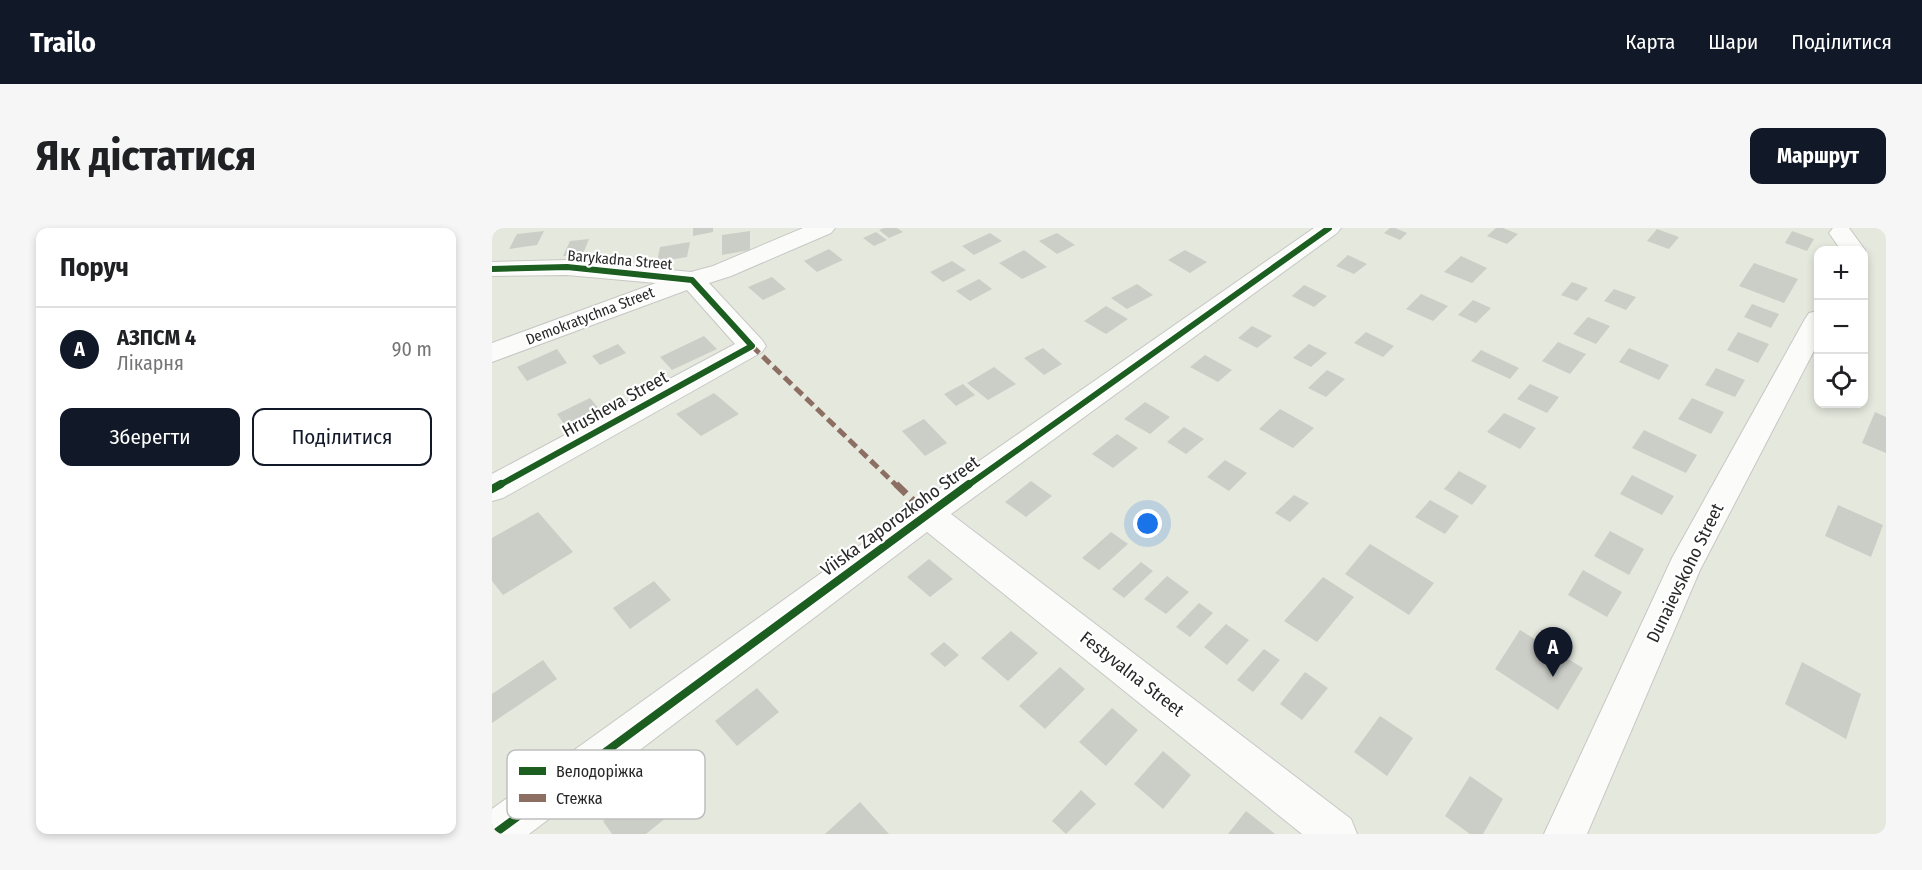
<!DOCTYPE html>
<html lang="uk">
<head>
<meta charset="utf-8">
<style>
	:root { --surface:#fff; --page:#f6f6f6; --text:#202124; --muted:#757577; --line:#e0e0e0; --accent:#111827 }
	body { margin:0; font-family:"Fira Sans Condensed",sans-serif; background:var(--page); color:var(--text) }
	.controls { position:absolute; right:18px; top:18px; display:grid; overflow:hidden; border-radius:12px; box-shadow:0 3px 9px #0003 }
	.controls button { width:54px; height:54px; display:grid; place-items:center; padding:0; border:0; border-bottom:2px solid var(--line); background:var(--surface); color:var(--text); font:30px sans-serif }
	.you { position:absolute; left:656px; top:296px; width:21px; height:21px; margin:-15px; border:4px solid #fff; border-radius:50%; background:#1a73e8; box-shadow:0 0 0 9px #1a73e833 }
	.badge { display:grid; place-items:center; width:39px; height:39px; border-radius:50%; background:var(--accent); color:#fff; font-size:20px; font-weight:700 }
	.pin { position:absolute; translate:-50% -50px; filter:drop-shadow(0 2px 3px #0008) }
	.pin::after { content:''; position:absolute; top:32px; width:21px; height:18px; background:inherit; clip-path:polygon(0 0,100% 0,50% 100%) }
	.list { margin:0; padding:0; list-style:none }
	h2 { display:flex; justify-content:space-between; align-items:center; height:78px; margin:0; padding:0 24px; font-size:26px }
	h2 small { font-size:20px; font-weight:400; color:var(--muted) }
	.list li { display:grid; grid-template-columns:39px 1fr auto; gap:18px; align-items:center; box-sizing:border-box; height:84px; padding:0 24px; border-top:2px solid var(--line) }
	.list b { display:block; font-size:22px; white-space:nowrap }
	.list p { margin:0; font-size:20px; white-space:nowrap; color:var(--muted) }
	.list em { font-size:20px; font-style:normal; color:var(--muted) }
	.actions { display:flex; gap:12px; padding:18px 24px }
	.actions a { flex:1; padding:14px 0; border:2px solid var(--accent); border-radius:12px; text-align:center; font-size:21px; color:var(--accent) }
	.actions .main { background:var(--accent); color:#fff }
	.icon { flex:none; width:33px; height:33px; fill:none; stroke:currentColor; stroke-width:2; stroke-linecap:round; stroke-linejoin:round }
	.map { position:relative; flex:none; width:1394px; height:606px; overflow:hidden; border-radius:12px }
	header { display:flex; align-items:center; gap:36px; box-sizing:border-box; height:84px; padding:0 30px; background:var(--accent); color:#fff }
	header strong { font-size:28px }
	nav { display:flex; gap:33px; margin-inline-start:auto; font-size:21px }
	.intro { display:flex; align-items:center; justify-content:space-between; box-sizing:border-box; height:144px; padding:0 36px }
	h1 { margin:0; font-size:42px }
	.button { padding:15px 27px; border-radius:12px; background:var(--accent); color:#fff; font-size:21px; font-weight:700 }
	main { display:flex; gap:36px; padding:0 36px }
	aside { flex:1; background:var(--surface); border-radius:12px; box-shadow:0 3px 9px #0003 }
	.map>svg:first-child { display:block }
</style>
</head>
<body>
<header>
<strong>Trailo</strong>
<nav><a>Карта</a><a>Шари</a><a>Поділитися</a></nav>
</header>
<div class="intro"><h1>Як дістатися</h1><a class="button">Маршрут</a></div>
<main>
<aside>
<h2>Поруч<small></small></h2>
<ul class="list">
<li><span class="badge">A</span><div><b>АЗПСМ 4</b><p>Лікарня</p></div><em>90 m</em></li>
</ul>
<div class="actions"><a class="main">Зберегти</a><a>Поділитися</a></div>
</aside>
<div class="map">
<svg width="1394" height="606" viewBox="0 0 1394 606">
	<rect width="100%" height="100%" fill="#e5e8dd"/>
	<!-- building -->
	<path fill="#cbcec7" d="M201 0H221V4L201 8Z
		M392 0H405L411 4 397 10 387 2Z
		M898 0H903L915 5 908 12 892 5Z
		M1004 0H1011L1026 6 1015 16 995 8Z
		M1165 1 1187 9 1177 21 1155 13Z
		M52 3 45 17 17 21 25 6Z
		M258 3V22L230 27V7Z
		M1300 3 1322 11 1315 23 1293 15Z
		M384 4 395 12 382 18 371 10Z
		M498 5 510 13 482 27 470 18Z
		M565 5 583 17 565 26 547 13Z
		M97 11 91 26 71 28 78 13Z
		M198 14 195 29 165 34 168 19Z
		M337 21 351 32 325 44 312 33Z
		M532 22 555 39 530 51 507 35Z
		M693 22 715 34 698 45 676 32Z
		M856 27 875 36 862 46 844 38Z
		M969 28 995 40 980 55 952 44Z
		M460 33 474 42 451 54 438 44Z
		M1262 35 1306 51 1292 75 1247 58Z
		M280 49 294 61 271 72 256 59Z
		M487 51 500 61 478 73 464 63Z
		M1080 54 1096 60 1085 73 1069 67Z
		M645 56 661 67 635 81 619 70Z
		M812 57 835 68 822 79 800 68Z
		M1122 61 1144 69 1134 82 1112 73Z
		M929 66 956 78 941 93 914 81Z
		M981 72 999 80 984 95 966 87Z
		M1260 76 1287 86 1279 100 1252 89Z
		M614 78 636 91 614 106 592 93Z
		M1096 89 1118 98 1104 116 1081 106Z
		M760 98 780 108 765 120 746 110Z
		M874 104 902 118 891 129 862 115Z
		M1246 104 1277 116 1266 135 1235 122Z
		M212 108 225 121 180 142 168 129Z
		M1066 114 1094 126 1078 146 1050 133Z
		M126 116 134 125 108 137 100 128Z
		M817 116 835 125 819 139 801 130Z
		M551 120 570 136 552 147 532 130Z
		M1137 120 1177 137 1167 152 1127 134Z
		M65 121 75 135 35 153 25 139Z
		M989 122 1027 140 1018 151 979 133Z
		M713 127 740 142 726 154 698 139Z
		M502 139 524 156 496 172 475 155Z
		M1224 140 1253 152 1243 169 1213 157Z
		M835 142 853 151 834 169 816 160Z
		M471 156 483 167 464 178 452 166Z
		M1038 156 1067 169 1055 185 1025 171Z
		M222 165 247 186 209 208 184 186Z
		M98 170 108 182 74 199 65 186Z
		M1200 170 1232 184 1219 206 1186 191Z
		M653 174 678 189 658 206 632 191Z
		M788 181 822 200 801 220 767 201Z
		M1383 184 1394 189V225L1370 215Z
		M1012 185 1044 200 1028 221 995 204Z
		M432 191 455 215 433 228 410 203Z
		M692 199 712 211 694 226 675 214Z
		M1152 202 1205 227 1194 245 1140 220Z
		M625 206 646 220 621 240 600 226Z
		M733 232 755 245 737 263 715 249Z
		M967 243 995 258 980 277 952 261Z
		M1140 247 1182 268 1170 287 1128 266Z
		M539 253 560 268 534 289 513 274Z
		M802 267 817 275 798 294 783 285Z
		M938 272 967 288 953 306 923 289Z
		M1346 277 1391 297 1379 329 1333 308Z
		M46 284 81 324 11 367 0 353V310Z
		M1118 303 1152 321 1137 347 1102 328Z
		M619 304 636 316 607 342 590 330Z
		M878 316 942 355 917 387 853 346Z
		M437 331 461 351 438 369 415 349Z
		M649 334 661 343 632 370 620 361Z
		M1091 342 1130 364 1115 389 1076 367Z
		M675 348 697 364 674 386 652 371Z
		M831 349 862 369 825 414 792 393Z
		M162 353 179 372 138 401 121 380Z
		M707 375 721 385 698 409 684 399Z
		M734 396 757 412 735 437 712 419Z
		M1028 402 1091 440 1066 482 1003 441Z
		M519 403 546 425 516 453 489 430Z
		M452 414 467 427 453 439 438 426Z
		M772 421 788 432 761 464 745 452Z
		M51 432 65 451 0 495V466Z
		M1310 434 1369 466 1354 511 1293 476Z
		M568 439 593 461 553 501 527 478Z
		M813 444 836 460 810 492 788 476Z
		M265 460 287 484 245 518 223 493Z
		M620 480 646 502 614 538 587 514Z
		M888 488 921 510 895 548 862 524Z
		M671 523 699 547 671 581 642 556Z
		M978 548 1011 571 991 606H978L953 588Z
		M152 560 175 589 154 606H120L111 593Z
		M589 562 604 576 574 606 560 593Z
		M368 574 397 606H333Z
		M754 583 783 606H736Z"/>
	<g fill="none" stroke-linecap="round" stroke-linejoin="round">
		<!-- minor casing -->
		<g stroke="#c8c7c6" stroke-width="2">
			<path id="minor" d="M311 0H343L339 5 239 48 217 55 270 112 274 118 270 124 11 270 0 273V246L243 116 195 62 0 134V115L164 55 75 47 0 48V34L75 32 199 44 221 38Z
				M822 0H849L845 5 459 286 859 591 865 606H810L435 304 37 606H0V581L424 277Z
				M1341 0H1357L1373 22 1372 24 1349 22 1337 5Z
				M1326 83V115L1208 342 1095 606H1052L1180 330 1313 91 1317 85Z"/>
		</g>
		<!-- minor -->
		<use href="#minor" fill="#fbfcfa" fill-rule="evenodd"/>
		<!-- quiet-far1 -->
		<path stroke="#8d6e63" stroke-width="5" stroke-dasharray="10 5" stroke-linecap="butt" d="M260 118 405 258"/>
		<!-- quiet -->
		<path stroke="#8d6e63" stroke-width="7" stroke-dasharray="14 7" stroke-linecap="butt" d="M404 256 435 286"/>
		<!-- cycleway-far1 casing -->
		<g stroke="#fff" stroke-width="9">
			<path id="cycleway-far1" d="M0 41 75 39 200 52 260 118 6 258
				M475 258 837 0"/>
		</g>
		<!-- cycleway casing -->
		<g stroke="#fff" stroke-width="12">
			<path id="cycleway" d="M0 261 9 256
				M2 606 477 256"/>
		</g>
		<!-- cycleway-far1 -->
		<use href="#cycleway-far1" stroke="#1b5e20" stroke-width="6"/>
		<!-- cycleway -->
		<use href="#cycleway" stroke="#1b5e20" stroke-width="8"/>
	</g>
	<g text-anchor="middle" stroke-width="4.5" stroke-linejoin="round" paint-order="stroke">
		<!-- far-street labels -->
		<g font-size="15" fill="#282828" stroke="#fff">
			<text transform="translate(128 32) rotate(5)" y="5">Barykadna Street</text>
			<text transform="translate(98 88) rotate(-21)" y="5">Demokratychna Street</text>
		</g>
		<!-- street labels -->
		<g font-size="18" fill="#282828" stroke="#fff">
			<text transform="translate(123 176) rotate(-29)" y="6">Hrusheva Street</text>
			<text transform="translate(408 288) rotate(-36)" y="6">Viiska Zaporozkoho Street</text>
			<text transform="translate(1193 345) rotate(-64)" y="6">Dunaievskoho Street</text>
			<text transform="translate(640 446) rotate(38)" y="6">Festyvalna Street</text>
		</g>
	</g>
	<!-- legend -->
	<rect x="15" y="522" width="198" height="69" rx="9" fill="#fff" stroke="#bebebe" stroke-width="1.5"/>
	<rect x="27" y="539" width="27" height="8" fill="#1b5e20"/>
	<rect x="27" y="566" width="27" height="8" fill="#8d6e63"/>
	<g font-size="16" fill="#282828">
		<text x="64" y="549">Велодоріжка</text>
		<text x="64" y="576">Стежка</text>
	</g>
</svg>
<div class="controls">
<button>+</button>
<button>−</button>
<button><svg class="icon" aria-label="locate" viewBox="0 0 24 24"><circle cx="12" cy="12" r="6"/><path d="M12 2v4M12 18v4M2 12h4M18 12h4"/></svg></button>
</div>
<div class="you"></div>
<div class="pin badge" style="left:1061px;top:449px">A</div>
</div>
</main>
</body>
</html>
